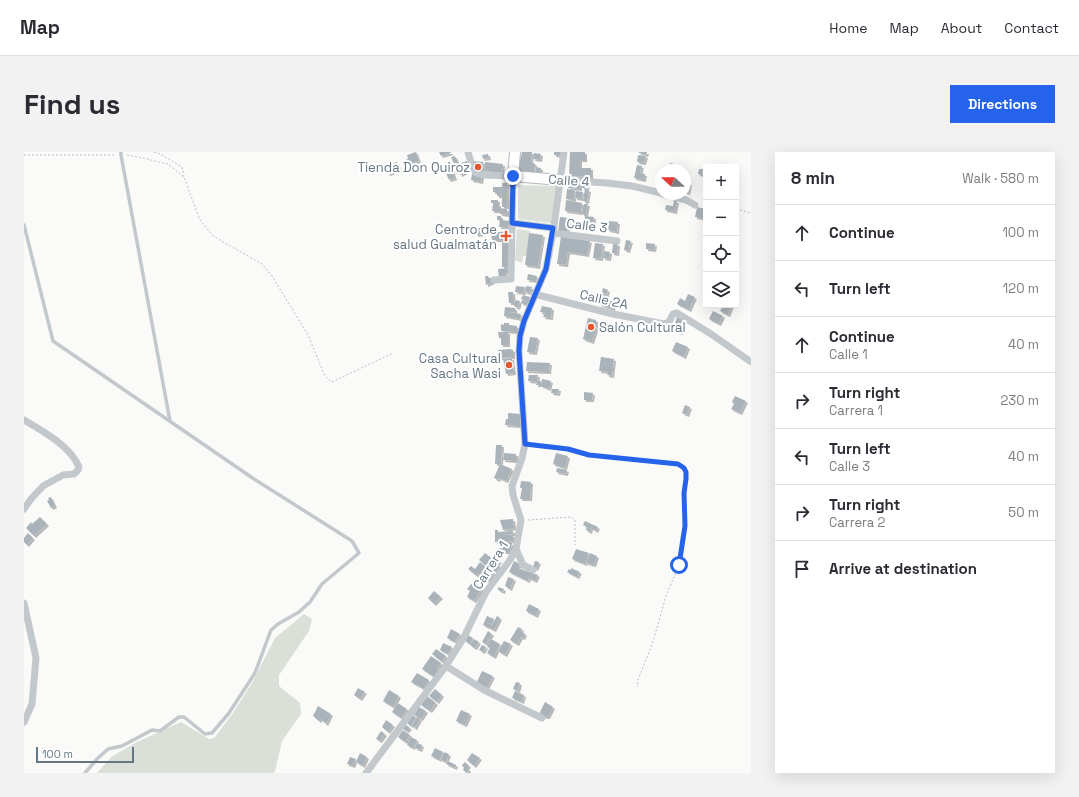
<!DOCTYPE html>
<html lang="en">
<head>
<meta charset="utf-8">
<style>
	:root { --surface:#fff; --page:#f2f2f3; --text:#2b2b33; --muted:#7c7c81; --line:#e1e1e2; --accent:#2563eb }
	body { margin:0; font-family:"Space Grotesk",sans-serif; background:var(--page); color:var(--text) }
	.controls { position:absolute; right:12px; top:12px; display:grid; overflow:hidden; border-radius:0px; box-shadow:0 4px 16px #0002 }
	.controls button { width:36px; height:36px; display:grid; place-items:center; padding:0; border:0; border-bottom:1px solid var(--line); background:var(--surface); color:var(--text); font:20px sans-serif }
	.compass { position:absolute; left:631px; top:12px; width:36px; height:36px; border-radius:50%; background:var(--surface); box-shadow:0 4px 16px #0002; rotate:292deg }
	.scale { position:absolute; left:12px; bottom:10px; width:98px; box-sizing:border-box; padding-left:4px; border:2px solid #657683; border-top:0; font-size:11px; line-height:14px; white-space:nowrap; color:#657683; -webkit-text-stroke:3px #fff; paint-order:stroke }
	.stop { position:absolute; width:12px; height:12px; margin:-9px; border:3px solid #2563eb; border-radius:50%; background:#fff }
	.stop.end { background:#2563eb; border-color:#fff; box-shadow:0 1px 4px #0008 }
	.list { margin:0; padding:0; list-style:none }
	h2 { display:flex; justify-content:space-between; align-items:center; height:52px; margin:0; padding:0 16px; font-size:17px }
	h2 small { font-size:13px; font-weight:400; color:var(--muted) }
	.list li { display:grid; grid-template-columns:26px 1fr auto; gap:12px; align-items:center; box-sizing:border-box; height:56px; padding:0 16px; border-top:1px solid var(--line) }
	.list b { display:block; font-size:15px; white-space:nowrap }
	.list p { margin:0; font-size:13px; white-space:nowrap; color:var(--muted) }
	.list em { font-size:13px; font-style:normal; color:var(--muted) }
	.icon { flex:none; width:22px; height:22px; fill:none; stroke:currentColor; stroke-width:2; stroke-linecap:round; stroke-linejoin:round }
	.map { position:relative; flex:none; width:727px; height:621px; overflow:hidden; border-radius:0px }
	header { display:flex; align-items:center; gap:24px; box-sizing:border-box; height:56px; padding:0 20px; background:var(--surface); border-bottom:1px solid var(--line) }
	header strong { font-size:19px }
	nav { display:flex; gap:22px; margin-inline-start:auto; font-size:14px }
	.intro { display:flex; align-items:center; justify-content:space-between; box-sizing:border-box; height:96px; padding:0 24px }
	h1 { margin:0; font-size:28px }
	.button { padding:10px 18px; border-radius:0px; background:var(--accent); color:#fff; font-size:14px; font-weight:700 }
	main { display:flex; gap:24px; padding:0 24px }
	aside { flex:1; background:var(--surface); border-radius:0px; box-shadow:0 4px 16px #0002 }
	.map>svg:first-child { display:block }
</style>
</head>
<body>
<header>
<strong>Map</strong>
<nav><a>Home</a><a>Map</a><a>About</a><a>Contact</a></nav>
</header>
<div class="intro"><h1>Find us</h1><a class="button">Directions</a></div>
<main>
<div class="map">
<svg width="727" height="621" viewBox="0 0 727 621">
	<defs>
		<filter id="shadow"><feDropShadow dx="2" dy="2" stdDeviation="0" flood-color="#0004"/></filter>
	</defs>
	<rect width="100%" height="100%" fill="#fafaf8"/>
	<!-- green -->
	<path fill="#dadfd7" d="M494 33 532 34 527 71 494 67Z
		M493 77 506 79 502 104H499L498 111 491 108Z
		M280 462 288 467 285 479 255 523V534L276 551 277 562 258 589 251 619 249 621H73L87 605 113 590 157 570 185 587 190 586 209 561 228 531 251 486Z"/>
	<!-- building -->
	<path fill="#aab3b9" filter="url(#shadow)" d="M392 0 395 9 382 14 381 8 384 7 383 3Z
		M415 0H427V1L417 4Z
		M498 0H508L507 9 511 12 510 24 491 23 493 8H496Z
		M530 0H539L538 4 530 3Z
		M546 0H561V8H556V16H567V25L545 24Z
		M615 0H623L622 3 615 1Z
		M510 1 517 2 516 8 509 7Z
		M464 2 465 6 459 7 458 3Z
		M614 3 622 4 620 11 613 10Z
		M431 4 434 11 430 12 427 5Z
		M443 9 445 15 430 20 428 14Z
		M449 9 459 10V19L452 17Z
		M373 10 376 18 364 22 361 14Z
		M461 10 479 12 478 21 460 19Z
		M646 11 650 12 649 18H644Z
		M613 13 618 14 616 21 621 22 620 28 610 26Z
		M512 15 517 16 516 24H511Z
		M428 17 431 26 425 28 421 19Z
		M441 17 442 20 436 23 435 19Z
		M675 17H679L678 23 674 22Z
		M637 18V28L634 27Z
		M448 22 458 24 457 30 447 28Z
		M544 29 556 30V37L544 36Z
		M559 30 564 31 563 37 558 36Z
		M661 30 666 31 664 41 661 40Z
		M478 31H483V55H478V38L477 44H473V40H469V35H478Z
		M543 37 551 38 550 48 542 47Z
		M561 37 565 38 563 50 559 49Z
		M552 39 559 40 558 47 551 46Z
		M467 48H474V51H467Z
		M542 48 558 51 557 61 541 59Z
		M650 49H653L651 60 641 58 642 53 649 54Z
		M469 52H475V56L483 57 484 63 476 62V59H468Z
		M560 52H564L562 63 558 62Z
		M673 55 682 57V67L671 65Z
		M473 64H477V68H473Z
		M561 64 570 65 569 77 560 76Z
		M536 65 545 66 543 81 534 80Z
		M476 68 487 69V76L475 75Z
		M585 69 594 70 593 80 584 78Z
		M464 74 465 81 452 83 451 77Z
		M484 79V98H486L487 115H478V90L484 88H468L467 81Z
		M505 81 519 83 514 115 501 113Z
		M537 84 566 89 563 103 544 100 542 113 533 112Z
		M602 88 607 89 604 99 600 98Z
		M571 91 579 92 577 107 569 106Z
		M622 91 631 92 630 98 622 97Z
		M589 92H594L593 102 588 101Z
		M580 99 586 100 585 107 579 106Z
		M485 116 486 120H481V125L475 126 474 117Z
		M504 122 513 124 512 129 503 128Z
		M461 124H464L465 126H468L469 130 462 133Z
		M492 134 501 135 500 141 491 140Z
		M502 134 508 135 506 141 501 140Z
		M579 136 584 138 582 145 577 144Z
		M484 140H489L490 151H485Z
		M664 142 671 145 665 158 653 152 656 146 661 149Z
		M499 143 506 145 505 150 497 147Z
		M592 144 596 146 595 150 590 149Z
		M578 146 591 150 589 157 576 153Z
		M491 148 496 149 494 156 490 154Z
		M498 148 504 150 503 153 497 151Z
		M699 153H708L704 163 696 159Z
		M518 154 528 156 527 166 519 165 521 161 516 160Z
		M481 155 491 156V160H484L497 162 496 167 480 164Z
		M689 159 699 164 695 172 685 167Z
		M653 165 661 168 657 181 649 178Z
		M564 166 572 168V177L568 190 559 187Z
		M480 171H485V173L493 174V180L477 179V172L480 173Z
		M474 180H484V193H477V186H475Z
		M506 185 514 186 511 201 503 200Z
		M652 190 664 195 660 205 648 199Z
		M486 197 489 198V205L475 206 474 198Z
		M577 205 590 207 588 224 583 223 584 220 575 219Z
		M488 206 490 221 482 222 479 207Z
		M503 210 526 211 525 220 502 219Z
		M505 223H514L513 229H517V233H512L513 230 504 229Z
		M518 227 527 229 525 237 517 234Z
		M528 237H535L534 242 527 241Z
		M560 240 569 241 568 248H560Z
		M711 244 722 249 716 261 707 257 710 252 708 250Z
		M661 253 666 255 663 263 658 261Z
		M484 261 497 262 496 274 481 273 482 267H484Z
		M472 293H478L477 312H471Z
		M480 301 492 302V309L479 308Z
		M532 301 544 304 541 316 529 312Z
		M476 312 488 317 482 329 475 326 474 328 470 326Z
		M533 316 543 318 542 322 532 320Z
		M497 329 507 330 506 347H496L498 336H496Z
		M27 345 31 354 27 356 23 349 25 348 24 346Z
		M16 365 23 372 10 384 2 376 7 370 8 372Z
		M489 367 490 376 479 378 476 368Z
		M561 369 574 375 572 379 567 376 566 380 562 378 563 375 559 373Z
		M471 378H474V380L489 379V382L478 383H489V389L471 390Z
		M4 381 9 386 3 393 0 390V386Z
		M477 391H488L486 400H475L474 396H477Z
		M552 397 565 401 561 412 548 407Z
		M461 401 470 408 464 415 455 408Z
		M566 401 573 404 570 413 562 411Z
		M471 406 476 409 473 412 476 414 472 420 465 415Z
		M490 409 496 412 494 416 514 423 511 429 505 426 504 429 485 420Z
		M511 409 515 410 512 417 509 415Z
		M456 410 470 421 464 429 457 423V422L456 421 453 424 444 417 447 414 451 417Z
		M547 416 556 420 553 425 543 420 545 417 547 418Z
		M484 425 490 427 486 437 481 434Z
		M448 431 458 437 450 449 443 445 446 439 443 437Z
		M474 435 480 437 479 440 474 438Z
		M410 439 417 445 410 452 404 446Z
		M505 452 515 457 512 464 502 459Z
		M463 464 470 467 468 472 463 471 468 473 473 464 476 466 470 478 459 473Z
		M494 475 498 477 497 479 501 482 499 486 497 485 493 492 486 488Z
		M427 477 436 482 431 490 423 486Z
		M464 479 468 482 462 492 458 490Z
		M444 483 449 486 446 492 441 489Z
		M450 487 455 490 451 496 446 493Z
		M467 487 476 492 470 505 463 501 466 496 463 495Z
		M480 489 487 492 481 503 474 499Z
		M419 491 428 495 424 502 416 498Z
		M458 493 462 495 459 500 455 498Z
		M412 497 422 504 418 510 408 502Z
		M407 504 417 511 413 517 415 518 410 525 398 517Z
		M458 519 469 524 462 537 452 532Z
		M393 521 405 528 400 537 387 530Z
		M492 530 496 531 494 539 489 537Z
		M334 536 341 540 336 547 330 543Z
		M411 537 418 543 413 550 405 544Z
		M365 538 375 544 369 555 359 549Z
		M491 539 500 543 498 550 488 546Z
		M403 544 412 551 406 559 397 553Z
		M521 550 529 555 524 565 515 564V561L517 560H516Z
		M374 551 383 557 377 566 368 560Z
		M294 554 307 562 302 572 297 567 295 569 289 564Z
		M395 555 402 559 397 567 390 563Z
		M437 558 446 562 441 573 432 569Z
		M388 563 392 565 387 574 383 571Z
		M393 565 396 567 391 576 388 574Z
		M362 568 369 573 364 580 358 575Z
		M382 573 386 576 383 579 379 577Z
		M379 578 386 583 381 590 374 585Z
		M357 579 361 582 356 589 352 587Z
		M387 585 393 588 389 596 383 593Z
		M393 591 398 593 396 598 391 596Z
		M411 596 419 600 416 608 407 604Z
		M420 600 425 602 422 610 417 608Z
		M336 601 343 605 339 614 332 610Z
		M448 601 456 606 450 614 443 608Z
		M326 605 332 607 329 614 323 612Z
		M424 609 432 613 431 616 422 612Z
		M441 610 445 614 443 616 445 618 443 621 439 618 440 616 438 613Z"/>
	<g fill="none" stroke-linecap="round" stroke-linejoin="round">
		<!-- secondary casing -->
		<g stroke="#b3babf" stroke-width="12">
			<path id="secondary" d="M491 0 489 24 536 28"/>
		</g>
		<!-- path -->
		<path stroke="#bbbfc2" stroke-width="1" stroke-dasharray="2 2" stroke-linecap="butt" d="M130 0 136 2 158 15 160 24
			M0 3H92
			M103 3 110 4 144 12 160 25 176 68 189 84 238 112 248 124 284 183 301 224 308 230 369 201
			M712 57 727 61
			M549 298 565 303 654 312 660 316 662 320 661 374 655 413 642 444 629 490 614 528 613 535
			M504 368 547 365 551 368V393"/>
		<!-- lane -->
		<path stroke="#c3c8cc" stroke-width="3.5" d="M97 0V3L146 269
			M0 73 29 189 230 327 328 389 335 401 298 432 286 450 275 460 254 472 247 478 231 521 205 561 188 581 181 582 160 565H155L136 579 128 578 98 594 84 597 73 607 61 621
			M501 292 544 297"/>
		<!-- street -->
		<path stroke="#c3c8cc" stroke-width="7" d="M444 0 448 14 452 21 461 23 489 24 487 127 470 128
			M536 28 583 31 608 34 637 41
			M639 42 662 48 671 53
			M489 71 529 76
			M529 81 593 89
			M510 142 589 162 640 172 645 170 649 162 653 161 687 182 727 210
			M0 268C19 279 46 294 55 315L54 318 50 322 39 323 19 334 7 347 0 357
			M492 397 499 413 509 418
			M0 451 12 506 8 552 0 570
			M422 514 460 538 518 566
			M342 621 422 514 439 487 462 440 486 408 492 397 497 368 489 343 488 334 498 306 501 292 495 199 496 184 500 169 522 117 529 81 540 0"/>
		<!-- secondary -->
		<use href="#secondary" stroke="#fff" stroke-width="10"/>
	</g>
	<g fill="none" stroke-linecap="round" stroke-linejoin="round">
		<!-- route -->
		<path stroke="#2563eb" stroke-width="5" d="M489 24 488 71 529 76 522 117 500 169 496 184 495 199 501 292 544 297 565 303 654 312 660 316 662 320V327L660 341 661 374 655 413"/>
	</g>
	<!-- markers -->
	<g fill="#e4572e" stroke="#fff" stroke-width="1.5">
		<circle cx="454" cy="15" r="4"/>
		<path d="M480 78h4v4h4v4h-4v4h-4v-4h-4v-4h4z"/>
		<circle cx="567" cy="175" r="4"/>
		<circle cx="485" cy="213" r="4"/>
	</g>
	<g text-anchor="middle" stroke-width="4" stroke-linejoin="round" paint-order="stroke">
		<!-- poi labels -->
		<g font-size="13" fill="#657683" stroke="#fff" text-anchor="end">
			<text x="446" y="20">Tienda Don Quiroz</text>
			<text x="473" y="82">Centro de<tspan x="473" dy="15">salud Gualmatán</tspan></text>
			<text x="575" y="180" text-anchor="start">Salón Cultural</text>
			<text x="477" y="211">Casa Cultural<tspan x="477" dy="15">Sacha Wasi</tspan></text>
		</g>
		<!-- street labels -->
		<g font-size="13" fill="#657683" stroke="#fff">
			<text transform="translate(545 28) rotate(4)" y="5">Calle 4</text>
			<text transform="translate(563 73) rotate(7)" y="5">Calle 3</text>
			<text transform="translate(580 147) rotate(13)" y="5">Calle 2A</text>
			<text transform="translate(466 413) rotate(-58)" y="5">Carrera 1</text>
		</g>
	</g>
</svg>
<div class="controls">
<button>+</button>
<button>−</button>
<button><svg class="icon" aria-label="locate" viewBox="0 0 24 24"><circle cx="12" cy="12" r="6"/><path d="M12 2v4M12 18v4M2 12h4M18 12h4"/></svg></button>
<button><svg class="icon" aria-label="layers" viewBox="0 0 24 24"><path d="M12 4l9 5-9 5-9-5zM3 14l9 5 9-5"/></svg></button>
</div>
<svg class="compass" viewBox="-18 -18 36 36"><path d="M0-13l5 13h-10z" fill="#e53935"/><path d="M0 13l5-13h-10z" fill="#7c7c81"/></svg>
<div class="scale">100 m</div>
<div class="stop" style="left:655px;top:413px"></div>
<div class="stop end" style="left:489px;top:24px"></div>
</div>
<aside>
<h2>8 min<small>Walk · 580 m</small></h2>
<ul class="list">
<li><svg class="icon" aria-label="ahead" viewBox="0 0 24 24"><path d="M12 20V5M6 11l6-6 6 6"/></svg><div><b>Continue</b></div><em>100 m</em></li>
<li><svg class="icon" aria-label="left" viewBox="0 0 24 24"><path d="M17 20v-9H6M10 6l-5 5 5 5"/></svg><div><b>Turn left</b></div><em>120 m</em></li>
<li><svg class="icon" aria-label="ahead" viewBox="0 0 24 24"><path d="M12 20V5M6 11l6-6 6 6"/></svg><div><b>Continue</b><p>Calle 1</p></div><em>40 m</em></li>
<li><svg class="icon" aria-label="right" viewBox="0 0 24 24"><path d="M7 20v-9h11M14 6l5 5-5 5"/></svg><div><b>Turn right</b><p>Carrera 1</p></div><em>230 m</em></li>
<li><svg class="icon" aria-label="left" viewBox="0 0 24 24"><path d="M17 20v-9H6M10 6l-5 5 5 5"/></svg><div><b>Turn left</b><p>Calle 3</p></div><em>40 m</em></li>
<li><svg class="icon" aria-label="right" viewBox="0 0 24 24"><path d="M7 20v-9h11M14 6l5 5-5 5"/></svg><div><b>Turn right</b><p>Carrera 2</p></div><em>50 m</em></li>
<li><svg class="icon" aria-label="arrive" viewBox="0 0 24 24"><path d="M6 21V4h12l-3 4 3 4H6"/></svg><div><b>Arrive at destination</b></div></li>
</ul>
</aside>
</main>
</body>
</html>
